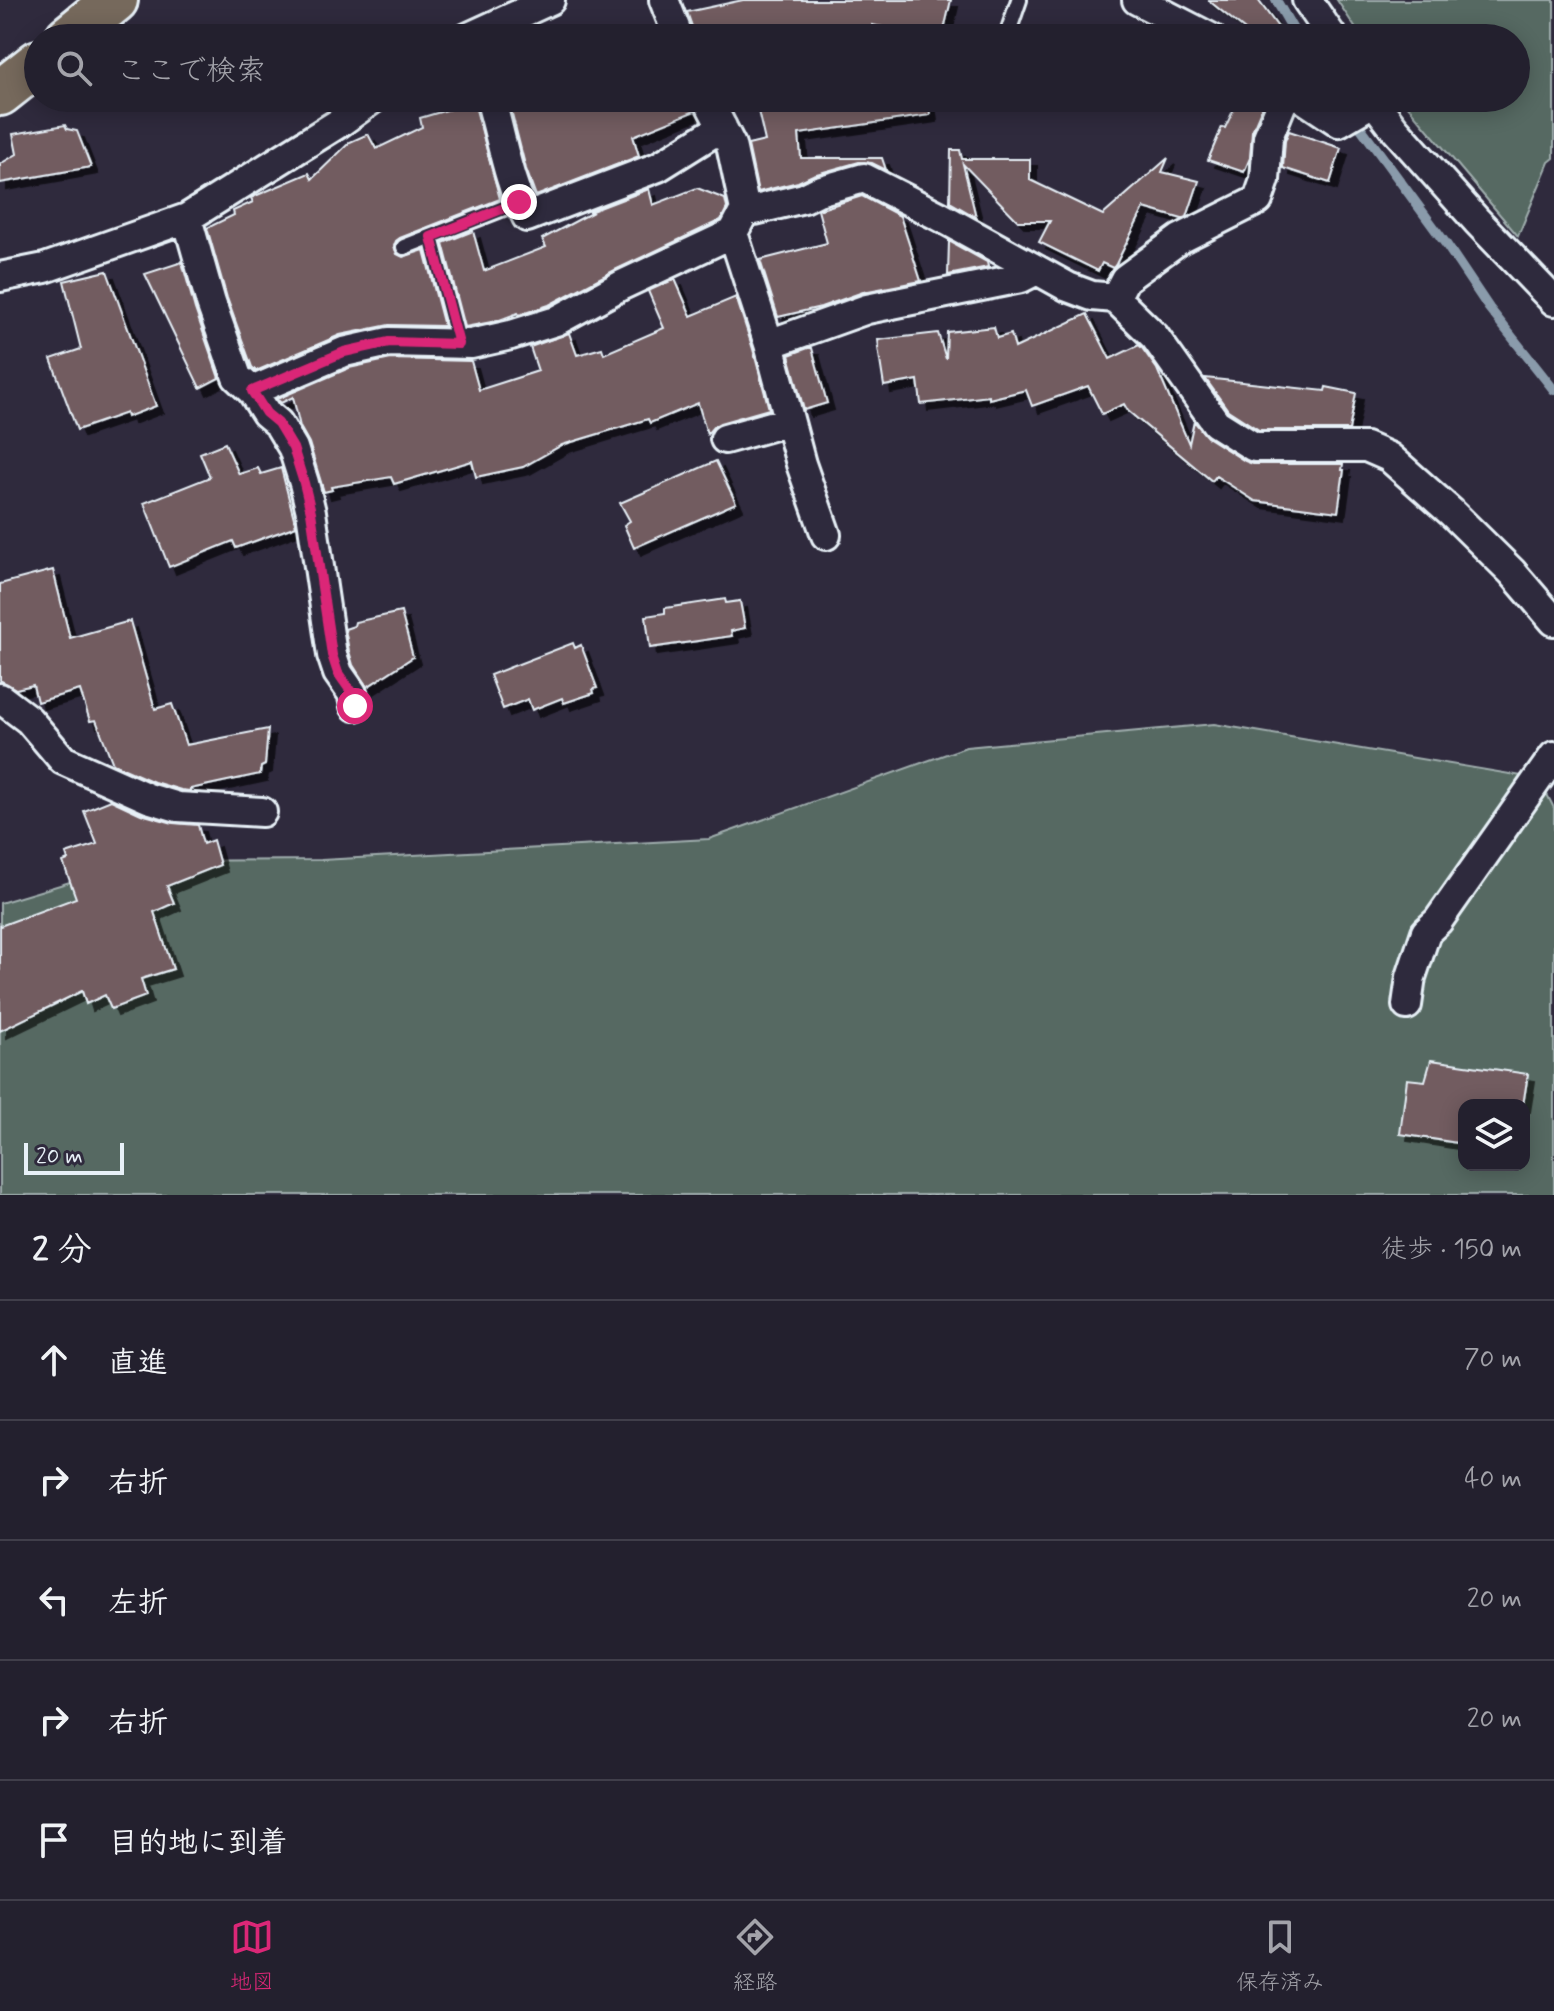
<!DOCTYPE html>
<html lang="ja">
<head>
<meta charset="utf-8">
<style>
	:root { --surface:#23202e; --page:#2b2836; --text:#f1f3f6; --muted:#a3a3aa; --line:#403e4a; --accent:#db2777 }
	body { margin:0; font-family:Mynerve,"Klee One",sans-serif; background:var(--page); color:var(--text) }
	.controls { position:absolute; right:24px; bottom:24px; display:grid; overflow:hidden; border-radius:16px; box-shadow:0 4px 20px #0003 }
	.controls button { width:72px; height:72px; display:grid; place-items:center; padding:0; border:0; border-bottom:2px solid var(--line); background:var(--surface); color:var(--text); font:40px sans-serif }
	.scale { position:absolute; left:24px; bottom:20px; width:100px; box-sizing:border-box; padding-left:8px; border:4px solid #e8f1f8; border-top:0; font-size:22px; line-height:28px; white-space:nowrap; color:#e8f1f8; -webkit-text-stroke:6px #2f2a3d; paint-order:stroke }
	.stop { position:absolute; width:24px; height:24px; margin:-18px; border:6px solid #db2777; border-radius:50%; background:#fff }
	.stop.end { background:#db2777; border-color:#fff; box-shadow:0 2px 8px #0008 }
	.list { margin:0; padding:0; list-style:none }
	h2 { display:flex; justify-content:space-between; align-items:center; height:104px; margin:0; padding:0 32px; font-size:34px }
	h2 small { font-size:26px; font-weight:400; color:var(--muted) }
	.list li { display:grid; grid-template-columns:52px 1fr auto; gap:24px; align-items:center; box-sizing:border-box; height:120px; padding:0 32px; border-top:2px solid var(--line) }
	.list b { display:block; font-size:30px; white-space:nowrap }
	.list em { font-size:26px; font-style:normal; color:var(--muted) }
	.icon { flex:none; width:44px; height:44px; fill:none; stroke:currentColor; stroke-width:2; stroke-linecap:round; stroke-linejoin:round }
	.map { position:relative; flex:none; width:1554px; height:1195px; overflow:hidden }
	.search { position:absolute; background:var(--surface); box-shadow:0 4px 20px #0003; left:24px; right:24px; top:24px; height:88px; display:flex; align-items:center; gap:20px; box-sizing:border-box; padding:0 28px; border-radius:44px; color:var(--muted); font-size:30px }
	.sheet { height:704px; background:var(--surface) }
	nav { display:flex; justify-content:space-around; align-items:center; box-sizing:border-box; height:112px; border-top:2px solid var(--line); background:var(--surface); font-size:22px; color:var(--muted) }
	nav a { display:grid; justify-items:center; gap:4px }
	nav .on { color:var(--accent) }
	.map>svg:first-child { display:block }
</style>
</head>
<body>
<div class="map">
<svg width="1554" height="1195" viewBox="0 0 1554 1195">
	<defs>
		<filter id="shadow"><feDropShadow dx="7" dy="7" stdDeviation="0" flood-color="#0009"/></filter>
	</defs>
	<rect width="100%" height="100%" fill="#2f2a3d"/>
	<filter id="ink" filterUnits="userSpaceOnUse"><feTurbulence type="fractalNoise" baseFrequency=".0125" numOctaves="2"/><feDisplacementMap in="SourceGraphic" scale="16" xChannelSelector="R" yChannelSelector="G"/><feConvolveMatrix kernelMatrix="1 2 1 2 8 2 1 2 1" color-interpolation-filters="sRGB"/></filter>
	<g filter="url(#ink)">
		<!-- green -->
		<path fill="#566962" stroke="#9fadad" stroke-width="2" fill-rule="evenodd" d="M1337 0H1554V158L1549 162 1518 236 1401 98H1516V38H1362Z
			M1214 724 1539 779 1554 808V1195H0V903L140 861 321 860 709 839 966 747ZM1464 1105H1524V1165H1464Z"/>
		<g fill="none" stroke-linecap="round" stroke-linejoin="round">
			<!-- stream -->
			<path stroke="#8a9bab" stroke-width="10" d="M1276 0 1298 38
				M1339 98 1446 244 1489 308 1554 390"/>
		</g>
		<!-- building -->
		<path fill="#725b61" stroke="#e8f1f8" stroke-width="2" filter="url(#shadow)" d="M743 0H951L942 38 872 25V38L764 34 746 38H696L687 12Z
			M1208 0H1258L1286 38H1255Z
			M508 98H690L695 111 633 136 639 156 536 196 526 169Z
			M755 98H785L787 106 820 98H851V100L928 98 930 115 799 134 801 158H882L886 170 872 163 859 162 813 175 798 182 758 192 748 145 765 141Z
			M1239 98H1266L1252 131 1250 158 1244 172 1208 160 1222 127 1225 128Z
			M474 102 500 199 400 238 396 241 394 246 397 254 403 257 424 250 444 326 389 325 340 335 256 371 252 367 227 298 207 228 234 215 233 211 253 202 251 198 255 196 309 173 312 179 350 142 368 134 376 149 422 127 420 118Z
			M65 125 67 129 77 131 91 167 0 183V164L17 154 13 134Z
			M1289 131 1341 148 1330 183 1283 168 1285 141Z
			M951 150H960L962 159H1030V180L1103 215 1168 158 1162 172 1199 181 1187 217 1182 219 1144 208 1116 264 1113 268 1102 263 1098 271 1039 242 1050 221H1018L963 164 976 217 950 202Z
			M697 188 725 199 727 208 721 220 615 270 549 305 519 315 518 313 497 321 465 327 443 243 473 231 484 271 546 247 542 239 593 212H589L649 189 653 205Z
			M862 196 900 216 921 281 863 292 821 307 778 317 760 260 827 243 818 210Z
			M949 241 987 262 988 267 948 275Z
			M182 262 195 309 219 378 200 388 145 274Z
			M107 271 156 406 127 417 126 413 77 430 51 359 81 349 64 281Z
			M675 279 691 316 736 297 753 349 769 409 720 423 713 427 707 434 698 403 650 423 648 419 562 445 523 467 476 477 472 461 394 484 391 477 331 487 332 490 324 492 309 443 300 427 293 397 281 403 277 399 349 368 391 359 471 361 479 390 538 371 530 347 569 333 577 355 602 348 604 354 664 328 648 291Z
			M1087 314 1110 359 1139 345 1142 348 1157 369 1189 444 1194 421 1207 437 1245 461 1253 464H1343L1342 470H1344L1338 512 1255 501 1216 476 1212 481 1128 411 1124 404 1102 414 1088 386 1032 406 1026 390 989 399V396L921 404 918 380 884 386 878 348H879L878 340 938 333 946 359 947 332 994 327 997 338 1011 334 1015 348Z
			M808 348H812L827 403 804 410 789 355Z
			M1205 378 1325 391 1326 387 1356 393 1349 430H1259L1228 410Z
			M225 443 239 474 258 468 261 474 281 468 296 526 236 548 233 541 169 567 144 503 210 477 200 453Z
			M716 461 736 503 634 548 624 525 630 521 620 503Z
			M53 570 70 638 130 621 155 709 172 704 186 745 268 729 265 765 261 767 260 774 190 789V791L181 790 154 782 113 764 96 720 90 721 80 690 37 702 33 685 16 689 0 680V584Z
			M725 599 726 603 740 601 745 628 731 631 732 636 650 648 646 616 665 613V608Z
			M401 612 413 657 367 687 353 665 349 651 345 629 354 626 355 622Z
			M573 643 575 648 581 645 597 688 593 689 594 693 564 703 562 698 532 710 528 699 503 709 490 675Z
			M111 800 141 814 173 823 198 825 203 844 213 840 220 865 167 886 174 903 154 912 173 969 141 979 146 996 111 1009 105 995 86 1004 82 991 0 1031V926L76 898 63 862 68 860 66 854 97 844 84 811Z
			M1431 1060 1528 1074 1523 1105H1464V1144L1400 1134 1407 1079 1425 1081Z"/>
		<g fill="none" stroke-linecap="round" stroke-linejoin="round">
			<!-- service casing -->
			<g stroke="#e8f1f8" stroke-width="20">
				<path id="service" d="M1006 38 1019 0
					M431 237 459 344
					M404 247 519 202"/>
			</g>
			<!-- minor casing -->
			<g stroke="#e8f1f8" stroke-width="34">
				<path id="minor" d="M664 0 679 38
					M1137 0 1211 38
					M1307 0 1333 38
					M467 38 550 0
					M490 98C502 138 507 180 527 217L658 167 722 127
					M707 98 731 145 745 210 733 233 769 344 867 309 1021 278 1037 270
					M1303 98 1339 122 1373 102
					M1371 98 1394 128 1477 221 1554 301
					M745 210H755L804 198 818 191 864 178 941 217 1068 287 1092 296 1115 298 1155 337 1216 423 1254 447H1366L1389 457 1451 512 1512 572 1554 621
					M187 218 211 303 237 377 252 391 344 352 389 342 471 344 511 335 556 321 622 285 733 233
					M0 277 45 268 187 218 339 123 374 98
					M1115 298 1125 279 1180 239 1258 200 1265 180 1268 137 1284 98
					M769 344 801 464 826 535
					M252 391 266 413 278 423 293 448 304 483 311 512 332 655 338 673 352 693 355 706
					M725 439 789 421
					M0 698 29 720 63 760 148 798 178 807 262 812
					M1407 1005 1411 977 1426 932 1438 921 1554 756"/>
			</g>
			<!-- primary casing -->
			<g stroke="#e8f1f8" stroke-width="50">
				<path id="primary" d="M68 38 115 0
					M0 93 38 63"/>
			</g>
			<!-- service -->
			<use href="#service" stroke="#2f2a3d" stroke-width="14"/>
			<!-- minor -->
			<use href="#minor" stroke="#2f2a3d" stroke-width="28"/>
			<!-- primary -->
			<use href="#primary" stroke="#76695c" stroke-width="44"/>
		</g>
	</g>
	<g fill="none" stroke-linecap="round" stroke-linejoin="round" filter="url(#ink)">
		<!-- route -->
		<path stroke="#db2777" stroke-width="10" d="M355 706 352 693 338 673 332 655 311 512 304 483 293 448 278 423 266 413 252 391 344 352 389 342 459 344 431 237 519 202"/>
	</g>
</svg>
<div class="controls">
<button><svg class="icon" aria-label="layers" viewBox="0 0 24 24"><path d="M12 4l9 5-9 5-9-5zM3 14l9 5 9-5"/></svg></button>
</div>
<div class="scale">20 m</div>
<div class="stop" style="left:355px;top:706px"></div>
<div class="stop end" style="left:519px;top:202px"></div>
<div class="search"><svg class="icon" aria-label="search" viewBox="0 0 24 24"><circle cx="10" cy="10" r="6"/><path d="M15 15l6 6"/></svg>ここで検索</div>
</div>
<section class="sheet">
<h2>2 分<small>徒歩 · 150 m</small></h2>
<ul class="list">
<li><svg class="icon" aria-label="ahead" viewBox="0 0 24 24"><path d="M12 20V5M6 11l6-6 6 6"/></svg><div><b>直進</b></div><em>70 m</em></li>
<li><svg class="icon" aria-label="right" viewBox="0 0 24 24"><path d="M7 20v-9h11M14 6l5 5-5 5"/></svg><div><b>右折</b></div><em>40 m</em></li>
<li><svg class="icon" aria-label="left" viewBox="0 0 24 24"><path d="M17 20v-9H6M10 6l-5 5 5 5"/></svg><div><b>左折</b></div><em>20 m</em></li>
<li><svg class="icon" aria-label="right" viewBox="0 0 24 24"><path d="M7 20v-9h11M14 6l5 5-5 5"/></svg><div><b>右折</b></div><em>20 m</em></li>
<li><svg class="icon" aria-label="arrive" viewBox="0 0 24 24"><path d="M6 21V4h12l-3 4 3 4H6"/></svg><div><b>目的地に到着</b></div></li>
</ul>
</section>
<nav>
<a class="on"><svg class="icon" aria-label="map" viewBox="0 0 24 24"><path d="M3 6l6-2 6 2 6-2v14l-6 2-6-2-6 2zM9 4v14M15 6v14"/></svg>地図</a>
<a><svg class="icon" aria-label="directions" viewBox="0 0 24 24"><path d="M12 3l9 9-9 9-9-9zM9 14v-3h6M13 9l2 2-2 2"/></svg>経路</a>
<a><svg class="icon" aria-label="saved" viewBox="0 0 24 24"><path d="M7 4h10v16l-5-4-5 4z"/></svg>保存済み</a>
</nav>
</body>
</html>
